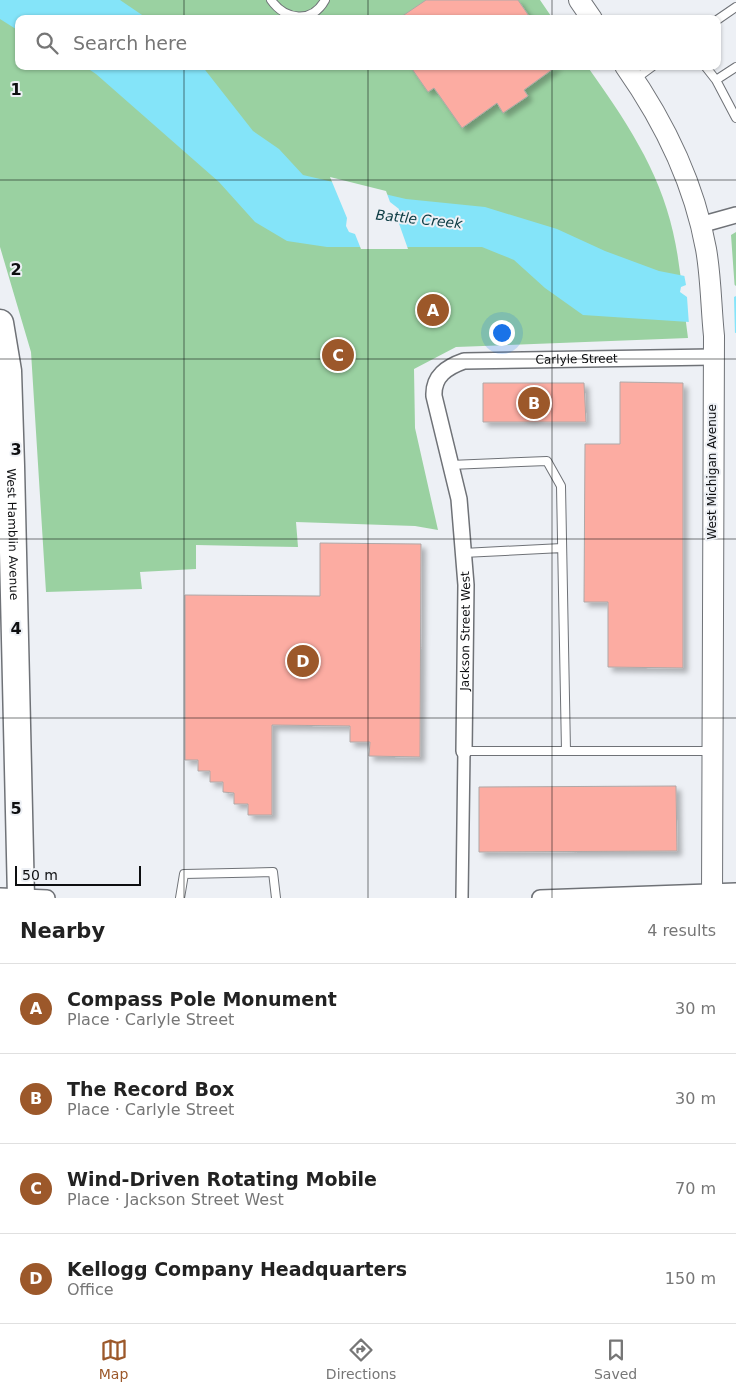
<!DOCTYPE html>
<html lang="en">
<head>
<meta charset="utf-8">
<style>
	:root { --surface:#fff; --page:#f6f6f6; --text:#222; --muted:#767676; --line:#e0e0e0; --accent:#9c582a }
	body { margin:0; font-family:"DejaVu Sans",sans-serif; background:var(--page); color:var(--text) }
	.scale { position:absolute; left:15px; bottom:12px; width:126px; box-sizing:border-box; padding-left:5px; border:2px solid #0d0e10; border-top:0; font-size:14px; line-height:18px; white-space:nowrap; color:#0d0e10; -webkit-text-stroke:4px #edf0f5; paint-order:stroke }
	.you { position:absolute; left:501px; top:332px; width:18px; height:18px; margin:-12px; border:4px solid #fff; border-radius:50%; background:#1a73e8; box-shadow:0 0 0 8px #1a73e833 }
	.badge { display:grid; place-items:center; width:32px; height:32px; border-radius:50%; background:var(--accent); color:#fff; font-size:16px; font-weight:700 }
	.pin { position:absolute; translate:-50% -50%; border:2px solid #fff; box-shadow:0 1px 5px #0006 }
	.list { margin:0; padding:0; list-style:none }
	h2 { display:flex; justify-content:space-between; align-items:center; height:65px; margin:0; padding:0 20px; font-size:21px }
	h2 small { font-size:16px; font-weight:400; color:var(--muted) }
	.list li { display:grid; grid-template-columns:32px 1fr auto; gap:15px; align-items:center; box-sizing:border-box; height:90px; padding:0 20px; border-top:1px solid var(--line) }
	.list b { display:block; font-size:19px; white-space:nowrap }
	.list p { margin:0; font-size:16px; white-space:nowrap; color:var(--muted) }
	.list em { font-size:16px; font-style:normal; color:var(--muted) }
	.icon { flex:none; width:28px; height:28px; fill:none; stroke:currentColor; stroke-width:2; stroke-linecap:round; stroke-linejoin:round }
	.map { position:relative; flex:none; width:736px; height:898px; overflow:hidden }
	.search { position:absolute; background:var(--surface); box-shadow:0 1px 4px #0004; left:15px; right:15px; top:15px; height:55px; display:flex; align-items:center; gap:12px; box-sizing:border-box; padding:0 18px; border-radius:10px; color:var(--muted); font-size:19px }
	.sheet { height:425px; background:var(--surface) }
	nav { display:flex; justify-content:space-around; align-items:center; box-sizing:border-box; height:70px; border-top:1px solid var(--line); background:var(--surface); font-size:14px; color:var(--muted) }
	nav a { display:grid; justify-items:center; gap:2px }
	nav .on { color:var(--accent) }
	.map>svg:first-child { display:block }
</style>
</head>
<body>
<div class="map">
<svg width="736" height="898" viewBox="0 0 736 898">
	<defs>
		<filter id="shadow"><feDropShadow dx="4.5" dy="4.5" stdDeviation="2.5" flood-color="#0004"/></filter>
	</defs>
	<rect width="100%" height="100%" fill="#edf0f5"/>
	<!-- green -->
	<path fill="#9ad1a1" d="M0 0H540L553 19H19V66H587C624 118 659 169 673 232 681 266 683 303 688 338L456 347 414 369 415 428 438 530 415 526 296 522 298 547 196 545V569L140 572 142 589 46 592 31 352 0 247Z
		M736 232V305L731 235Z"/>
	<!-- water -->
	<path fill="#84e4f9" d="M0 0H120L148 19H19V31L0 19Z
		M84 66H202L253 131 279 149 303 175 406 199 485 207 557 229 605 251 659 271 736 286V333L689 322 583 315 545 288 514 260 482 247H327L287 241 255 222 219 182 96 74Z"/>
	<!-- pier -->
	<path fill="#edf0f5" d="M330 177 386 191 390 202 399 209 397 218 408 249H361L355 234 349 232 346 226 347 218Z
		M684 274 732 283 736 286V296L734 297 735 335 689 325 687 297 680 292 681 287 686 285Z"/>
	<!-- building -->
	<path fill="#fcaca2" stroke="#afa8a7" filter="url(#shadow)" d="M426 0H518L531 19H398Z
		M410 66H557L524 90 528 96 503 113 497 103 462 128 434 88 428 92Z
		M620 382 683 383V668L608 667V602H584L585 444H620Z
		M483 383H584L586 422H483Z
		M320 543 421 544 420 757 369 756 370 742H350V726L272 725V815H248V804H234V793L223 792V782H210V771H198V760H185V595L320 596Z
		M676 786 677 851 479 852V787Z"/>
	<g fill="none" stroke-linecap="round" stroke-linejoin="round">
		<!-- service casing -->
		<g stroke="#6f7277" stroke-width="10">
			<path id="service" d="M271 0C285 20 312 24 325 0
				M717 20 736 7
				M705 66 716 80 736 67
				M634 80 653 66
				M716 80 736 118
				M450 465 547 461 561 486 566 751H464
				M463 553 562 548
				M566 751H711
				M180 898 184 874 273 872 276 898"/>
		</g>
		<!-- pedestrian casing -->
		<g stroke="#6f7277" stroke-width="14">
			<path id="pedestrian" d="M462 898 464 751"/>
		</g>
		<!-- minor casing -->
		<g stroke="#6f7277" stroke-width="18">
			<g id="minor">
				<path d="M700 225 736 215"/>
				<path id="s1" d="M464 751 466 585 459 499 434 396C433 376 447 367 464 361L712 357"/>
				<path d="M0 896 47 898"/>
				<path d="M540 898 736 891"/>
			</g>
		</g>
		<!-- tertiary casing -->
		<g stroke="#6f7277" stroke-width="22">
			<path id="tertiary" d="M579 0 592 19
				M625 66C663 120 694 183 706 249 711 277 711 307 714 336L712 898"/>
		</g>
		<!-- trunk casing -->
		<g stroke="#6f7277" stroke-width="29">
			<g id="trunk">
				<path id="s2" d="M0 323 8 371 11 466 21 898"/>
			</g>
		</g>
		<!-- service -->
		<use href="#service" stroke="#fff" stroke-width="8"/>
		<!-- pedestrian -->
		<use href="#pedestrian" stroke="#fff" stroke-width="11"/>
		<!-- minor -->
		<use href="#minor" stroke="#fff" stroke-width="15"/>
		<!-- tertiary -->
		<use href="#tertiary" stroke="#fff" stroke-width="20"/>
		<!-- trunk -->
		<use href="#trunk" stroke="#fff" stroke-width="26"/>
	</g>
	<!-- grid -->
	<path fill="none" stroke="#0d0e10" stroke-width="1" stroke-opacity="0.55" d="M184 0V19M368 0V19M552 0V19M184 66V898M368 66V898M552 66V898M0 180H736M0 359H736M0 539H736M0 718H736"/>
	<g text-anchor="middle" stroke-width="4" stroke-linejoin="round" paint-order="stroke">
		<!-- street labels -->
		<g font-size="12" fill="#0d0e10" stroke="#edf0f5">
			<text dy="4" stroke="none"><textPath href="#s1" startOffset="521">Carlyle Street</textPath></text>
			<text transform="translate(712 472) rotate(-90)" y="4">West Michigan Avenue</text>
			<text dy="4" stroke="none"><textPath href="#s2" startOffset="212">West Hamblin Avenue</textPath></text>
			<text dy="4" stroke="none"><textPath href="#s1" startOffset="120">Jackson Street West</textPath></text>
		</g>
		<!-- water labels -->
		<g font-size="14" font-style="italic" fill="#0c3b43" stroke="#edf0f5">
			<text transform="translate(419 219) rotate(6)" y="5">Battle Creek</text>
		</g>
	</g>
	<g font-size="16" text-anchor="middle" font-weight="bold" fill="#0d0e10" stroke="#edf0f5" stroke-width="4" stroke-linejoin="round" paint-order="stroke">
		<text x="16" y="95">1</text>
		<text x="16" y="275">2</text>
		<text x="16" y="455">3</text>
		<text x="16" y="634">4</text>
		<text x="16" y="814">5</text>
	</g>
</svg>
<div class="scale">50 m</div>
<div class="you"></div>
<div class="pin badge" style="left:433px;top:310px">A</div>
<div class="pin badge" style="left:534px;top:403px">B</div>
<div class="pin badge" style="left:338px;top:355px">C</div>
<div class="pin badge" style="left:303px;top:661px">D</div>
<div class="search"><svg class="icon" aria-label="search" viewBox="0 0 24 24"><circle cx="10" cy="10" r="6"/><path d="M15 15l6 6"/></svg>Search here</div>
</div>
<section class="sheet">
<h2>Nearby<small>4 results</small></h2>
<ul class="list">
<li><span class="badge">A</span><div><b>Compass Pole Monument</b><p>Place · Carlyle Street</p></div><em>30 m</em></li>
<li><span class="badge">B</span><div><b>The Record Box</b><p>Place · Carlyle Street</p></div><em>30 m</em></li>
<li><span class="badge">C</span><div><b>Wind-Driven Rotating Mobile</b><p>Place · Jackson Street West</p></div><em>70 m</em></li>
<li><span class="badge">D</span><div><b>Kellogg Company Headquarters</b><p>Office</p></div><em>150 m</em></li>
</ul>
</section>
<nav>
<a class="on"><svg class="icon" aria-label="map" viewBox="0 0 24 24"><path d="M3 6l6-2 6 2 6-2v14l-6 2-6-2-6 2zM9 4v14M15 6v14"/></svg>Map</a>
<a><svg class="icon" aria-label="directions" viewBox="0 0 24 24"><path d="M12 3l9 9-9 9-9-9zM9 14v-3h6M13 9l2 2-2 2"/></svg>Directions</a>
<a><svg class="icon" aria-label="saved" viewBox="0 0 24 24"><path d="M7 4h10v16l-5-4-5 4z"/></svg>Saved</a>
</nav>
</body>
</html>
